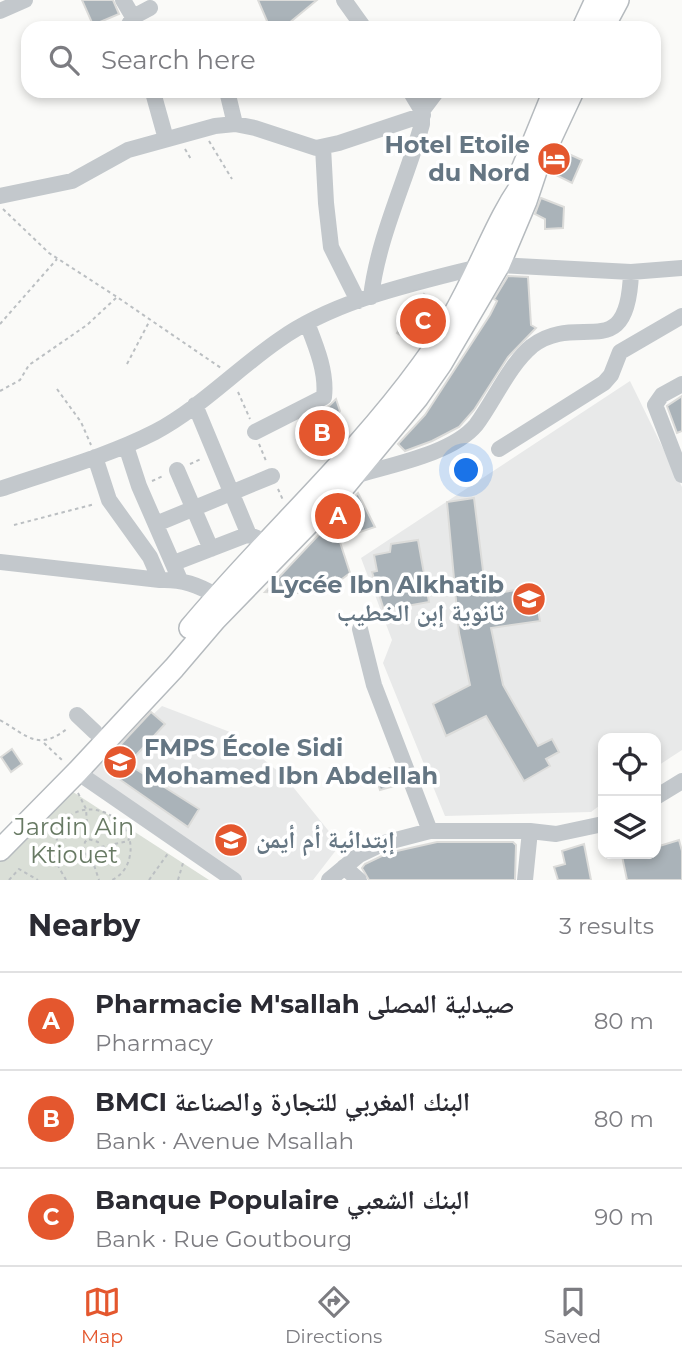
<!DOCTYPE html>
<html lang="en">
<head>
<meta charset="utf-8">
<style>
	:root { --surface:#fff; --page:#f2f2f3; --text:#2b2b33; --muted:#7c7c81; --line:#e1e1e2; --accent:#e4572e }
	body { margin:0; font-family:Montserrat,"Noto Naskh Arabic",sans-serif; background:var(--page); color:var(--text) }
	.controls { position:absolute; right:21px; bottom:21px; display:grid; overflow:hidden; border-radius:14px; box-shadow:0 4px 10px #0003 }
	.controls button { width:63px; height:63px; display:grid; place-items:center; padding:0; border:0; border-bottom:2px solid var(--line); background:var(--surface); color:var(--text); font:35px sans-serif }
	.you { position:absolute; left:467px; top:471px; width:24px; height:24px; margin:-18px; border:5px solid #fff; border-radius:50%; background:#1a73e8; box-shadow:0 0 0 10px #1a73e833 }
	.badge { display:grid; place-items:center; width:46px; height:46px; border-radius:50%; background:var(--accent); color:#fff; font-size:23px; font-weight:700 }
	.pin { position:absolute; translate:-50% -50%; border:4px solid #fff; box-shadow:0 2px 7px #0006 }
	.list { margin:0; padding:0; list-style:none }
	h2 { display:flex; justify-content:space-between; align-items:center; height:91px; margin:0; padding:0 28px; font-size:30px }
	h2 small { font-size:23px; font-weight:400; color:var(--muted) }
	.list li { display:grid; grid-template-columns:46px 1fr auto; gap:21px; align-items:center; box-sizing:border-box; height:98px; padding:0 28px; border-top:2px solid var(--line) }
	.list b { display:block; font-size:26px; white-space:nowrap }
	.list p { margin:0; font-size:23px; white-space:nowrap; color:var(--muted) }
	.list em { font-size:23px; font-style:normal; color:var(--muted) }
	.icon { flex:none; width:38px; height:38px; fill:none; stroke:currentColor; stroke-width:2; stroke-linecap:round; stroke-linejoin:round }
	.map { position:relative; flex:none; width:682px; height:880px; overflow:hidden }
	.search { position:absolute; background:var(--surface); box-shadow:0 4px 10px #0003; left:21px; right:21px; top:21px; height:77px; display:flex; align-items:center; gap:18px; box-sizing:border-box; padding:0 24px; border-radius:21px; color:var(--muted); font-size:26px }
	.sheet { height:385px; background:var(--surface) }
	nav { display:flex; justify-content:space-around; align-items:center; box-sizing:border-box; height:98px; border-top:2px solid var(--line); background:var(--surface); font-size:19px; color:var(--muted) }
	nav a { display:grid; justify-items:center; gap:4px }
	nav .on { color:var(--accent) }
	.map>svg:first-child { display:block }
</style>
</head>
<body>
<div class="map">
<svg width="682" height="880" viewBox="0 0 682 880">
	<rect width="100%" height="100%" fill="#fafaf8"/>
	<!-- built -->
	<path fill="#e8e9e9" d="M630 381 682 487V750L656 767V738H603V803L591 812 445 816 383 663 392 640 361 558Z
		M162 706 230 732 285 777 340 845 313 880H241L90 774Z"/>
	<!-- green -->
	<path fill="#dadfd7" d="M70 790 209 880H0V857Z"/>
	<!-- building -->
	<path fill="#aab3b9" stroke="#dcdcda" stroke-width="2" d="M82 0H113L119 14 93 25Z
		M258 0H317L283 28H270Z
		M560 150 582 160 572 183 550 172Z
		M541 198 564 207 563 228 545 229V219L535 214Z
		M508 276 528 277 531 325 536 328 508 357 474 410 459 427 432 441 405 451 398 444 425 415 490 315 497 301 494 299Z
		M424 294 436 303 409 341 397 333Z
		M682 396V431L677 433 667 406Z
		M336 399 340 411 317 438 311 440 304 419 329 406Z
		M358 493 375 527 339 539 350 573 338 582 335 577 323 588 298 593 265 592Z
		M474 498 486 595 534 587 540 621 491 628 503 685 538 746 552 739 559 752 546 759 550 766 524 781 486 716 446 736 433 704 470 685 459 633 447 502Z
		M418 540 429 602 384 610 372 572 377 571 374 555 390 552 391 544Z
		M151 712 165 724 128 764 199 809 188 827 112 774 108 758Z
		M12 749 22 764 11 772 1 757Z
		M394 767 401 784 380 790 375 773Z
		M679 840 682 851V880H627L622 856 656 854V847Z
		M437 842H513L516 845 515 880H369L362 868 365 864 388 853Z
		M584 844 591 880H558L554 867 565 864 562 851Z"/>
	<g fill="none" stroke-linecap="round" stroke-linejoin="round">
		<!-- major casing -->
		<g stroke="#b5babe" stroke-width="24">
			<path id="major" d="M583 28 596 0
				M603 28 618 0
				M521 172 554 91
				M190 628C265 538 353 460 422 365 445 334 464 297 480 263 493 236 505 208 523 183
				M0 850 77 772 174 668 215 620 343 488 418 397 441 364 499 265 526 201 537 168 573 91"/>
		</g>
		<!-- path -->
		<path stroke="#bbbfc2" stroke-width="2" stroke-dasharray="3.5 3.5" stroke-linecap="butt" d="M209 141 232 179
			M185 149 192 161
			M3 209 49 253 117 297 221 368
			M0 324 57 259
			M127 364 149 322
			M57 389 81 422 91 445
			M0 391 20 380 29 365 87 325 117 297
			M238 392 250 419
			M259 444 266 461
			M190 464 201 459
			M152 481 163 476
			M278 489 283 500
			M14 525 95 504
			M0 720C28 736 38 752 68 728
			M44 743 62 760
			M78 793 86 809 88 838
			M101 847 128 841 133 830
			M57 855 83 852 91 858 99 854 98 842 88 839 85 842 83 852
			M92 859 99 880
			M9 880 19 869 38 880
			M66 880C63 874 58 867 56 861 55 854 55 845 57 839 67 787 138 811 130 855 128 867 122 875 112 880
			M149 880 169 852
			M178 880 183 863 181 862"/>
		<!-- minor -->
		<path stroke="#c3c8cc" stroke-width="16" d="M123 0 133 17
			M344 0 364 28
			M0 11 25 0
			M127 28 133 17 150 8
			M227 91 235 124
			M154 96 166 139
			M422 111 437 91
			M323 147 326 203 331 247 358 301
			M0 196 72 181 128 150 215 126 235 124 255 128 316 148 339 143 423 115
			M499 265 631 272 682 268
			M371 297C378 237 406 181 422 124V111L410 91
			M682 384 662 395 655 405 682 475
			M195 405 249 535
			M255 432 324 397C327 372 316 346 307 323
			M126 446 139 486 180 580
			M499 449 604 383 611 375 620 352 682 316
			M95 457 109 500 150 557 160 580
			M177 470 211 549
			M354 476C390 465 452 454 476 425 494 401 509 365 532 346 579 310 628 368 631 272
			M0 489C52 471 106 457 155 432 200 408 237 369 279 340 335 300 412 284 478 267
			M156 524 272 476
			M0 562 160 580C182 579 198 585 217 596
			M174 563 244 536 249 535 257 538
			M360 629 374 685 430 831
			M77 715 95 732
			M77 772 234 880
			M656 797 682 781
			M344 867 359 880
			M329 880 359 855 384 843 430 831H530L556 834 603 824
			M525 880 530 831"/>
		<!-- major -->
		<use href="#major" stroke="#fff" stroke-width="21"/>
	</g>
	<!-- icons -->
	<defs>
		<g id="hotel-disc" transform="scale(1.75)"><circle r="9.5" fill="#e4572e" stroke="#fff"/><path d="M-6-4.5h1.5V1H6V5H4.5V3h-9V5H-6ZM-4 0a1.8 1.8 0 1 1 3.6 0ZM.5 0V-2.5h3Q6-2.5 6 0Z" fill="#fff"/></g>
		<g id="school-disc" transform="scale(1.75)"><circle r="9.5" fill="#e4572e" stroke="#fff"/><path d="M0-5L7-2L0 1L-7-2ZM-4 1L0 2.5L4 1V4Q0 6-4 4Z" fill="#fff"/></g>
	</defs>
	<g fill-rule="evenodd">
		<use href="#hotel-disc" x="554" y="159"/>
		<use href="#school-disc" x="529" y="599"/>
		<use href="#school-disc" x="120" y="762"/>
		<use href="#school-disc" x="231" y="840"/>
	</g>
	<g text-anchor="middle" stroke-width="7" stroke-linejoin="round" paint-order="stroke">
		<!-- poi labels -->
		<g font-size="24" font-weight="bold" fill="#657683" stroke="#fff" text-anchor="end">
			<text x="530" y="153">Hotel Etoile<tspan x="530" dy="28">du Nord</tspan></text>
			<text x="504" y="593">Lycée Ibn Alkhatib<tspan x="504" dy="28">ثانوية إبن الخطيب</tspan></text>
			<text x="144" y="756" text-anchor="start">FMPS École Sidi<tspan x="144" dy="28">Mohamed Ibn Abdellah</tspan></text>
			<text x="256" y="848" text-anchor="start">إبتدائية أم أيمن</text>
		</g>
		<!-- park labels -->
		<g font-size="24" fill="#687a64" stroke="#fff">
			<text x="74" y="835">Jardin Ain<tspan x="74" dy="28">Ktiouet</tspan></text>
		</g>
	</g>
</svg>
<div class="controls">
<button><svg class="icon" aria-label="locate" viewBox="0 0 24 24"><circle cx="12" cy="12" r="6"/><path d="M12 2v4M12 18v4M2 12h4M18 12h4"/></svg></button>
<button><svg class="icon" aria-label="layers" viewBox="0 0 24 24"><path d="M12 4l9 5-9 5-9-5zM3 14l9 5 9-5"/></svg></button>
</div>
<div class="you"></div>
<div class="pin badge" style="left:338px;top:516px">A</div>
<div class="pin badge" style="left:322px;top:433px">B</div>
<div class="pin badge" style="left:423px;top:321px">C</div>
<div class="search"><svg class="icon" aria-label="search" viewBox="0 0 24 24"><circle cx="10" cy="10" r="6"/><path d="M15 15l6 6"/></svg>Search here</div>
</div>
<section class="sheet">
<h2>Nearby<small>3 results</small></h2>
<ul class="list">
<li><span class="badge">A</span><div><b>Pharmacie M'sallah صيدلية المصلى</b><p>Pharmacy</p></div><em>80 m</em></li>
<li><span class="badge">B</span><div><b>BMCI البنك المغربي للتجارة والصناعة</b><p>Bank · Avenue Msallah</p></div><em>80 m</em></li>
<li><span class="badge">C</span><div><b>Banque Populaire البنك الشعبي</b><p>Bank · Rue Goutbourg</p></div><em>90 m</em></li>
</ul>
</section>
<nav>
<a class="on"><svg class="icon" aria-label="map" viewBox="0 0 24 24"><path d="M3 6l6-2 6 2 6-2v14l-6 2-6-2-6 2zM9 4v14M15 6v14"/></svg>Map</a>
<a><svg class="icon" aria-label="directions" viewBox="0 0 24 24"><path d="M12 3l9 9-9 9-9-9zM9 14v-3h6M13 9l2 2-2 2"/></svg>Directions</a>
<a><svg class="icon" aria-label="saved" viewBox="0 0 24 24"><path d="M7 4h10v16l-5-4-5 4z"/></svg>Saved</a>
</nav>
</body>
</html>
